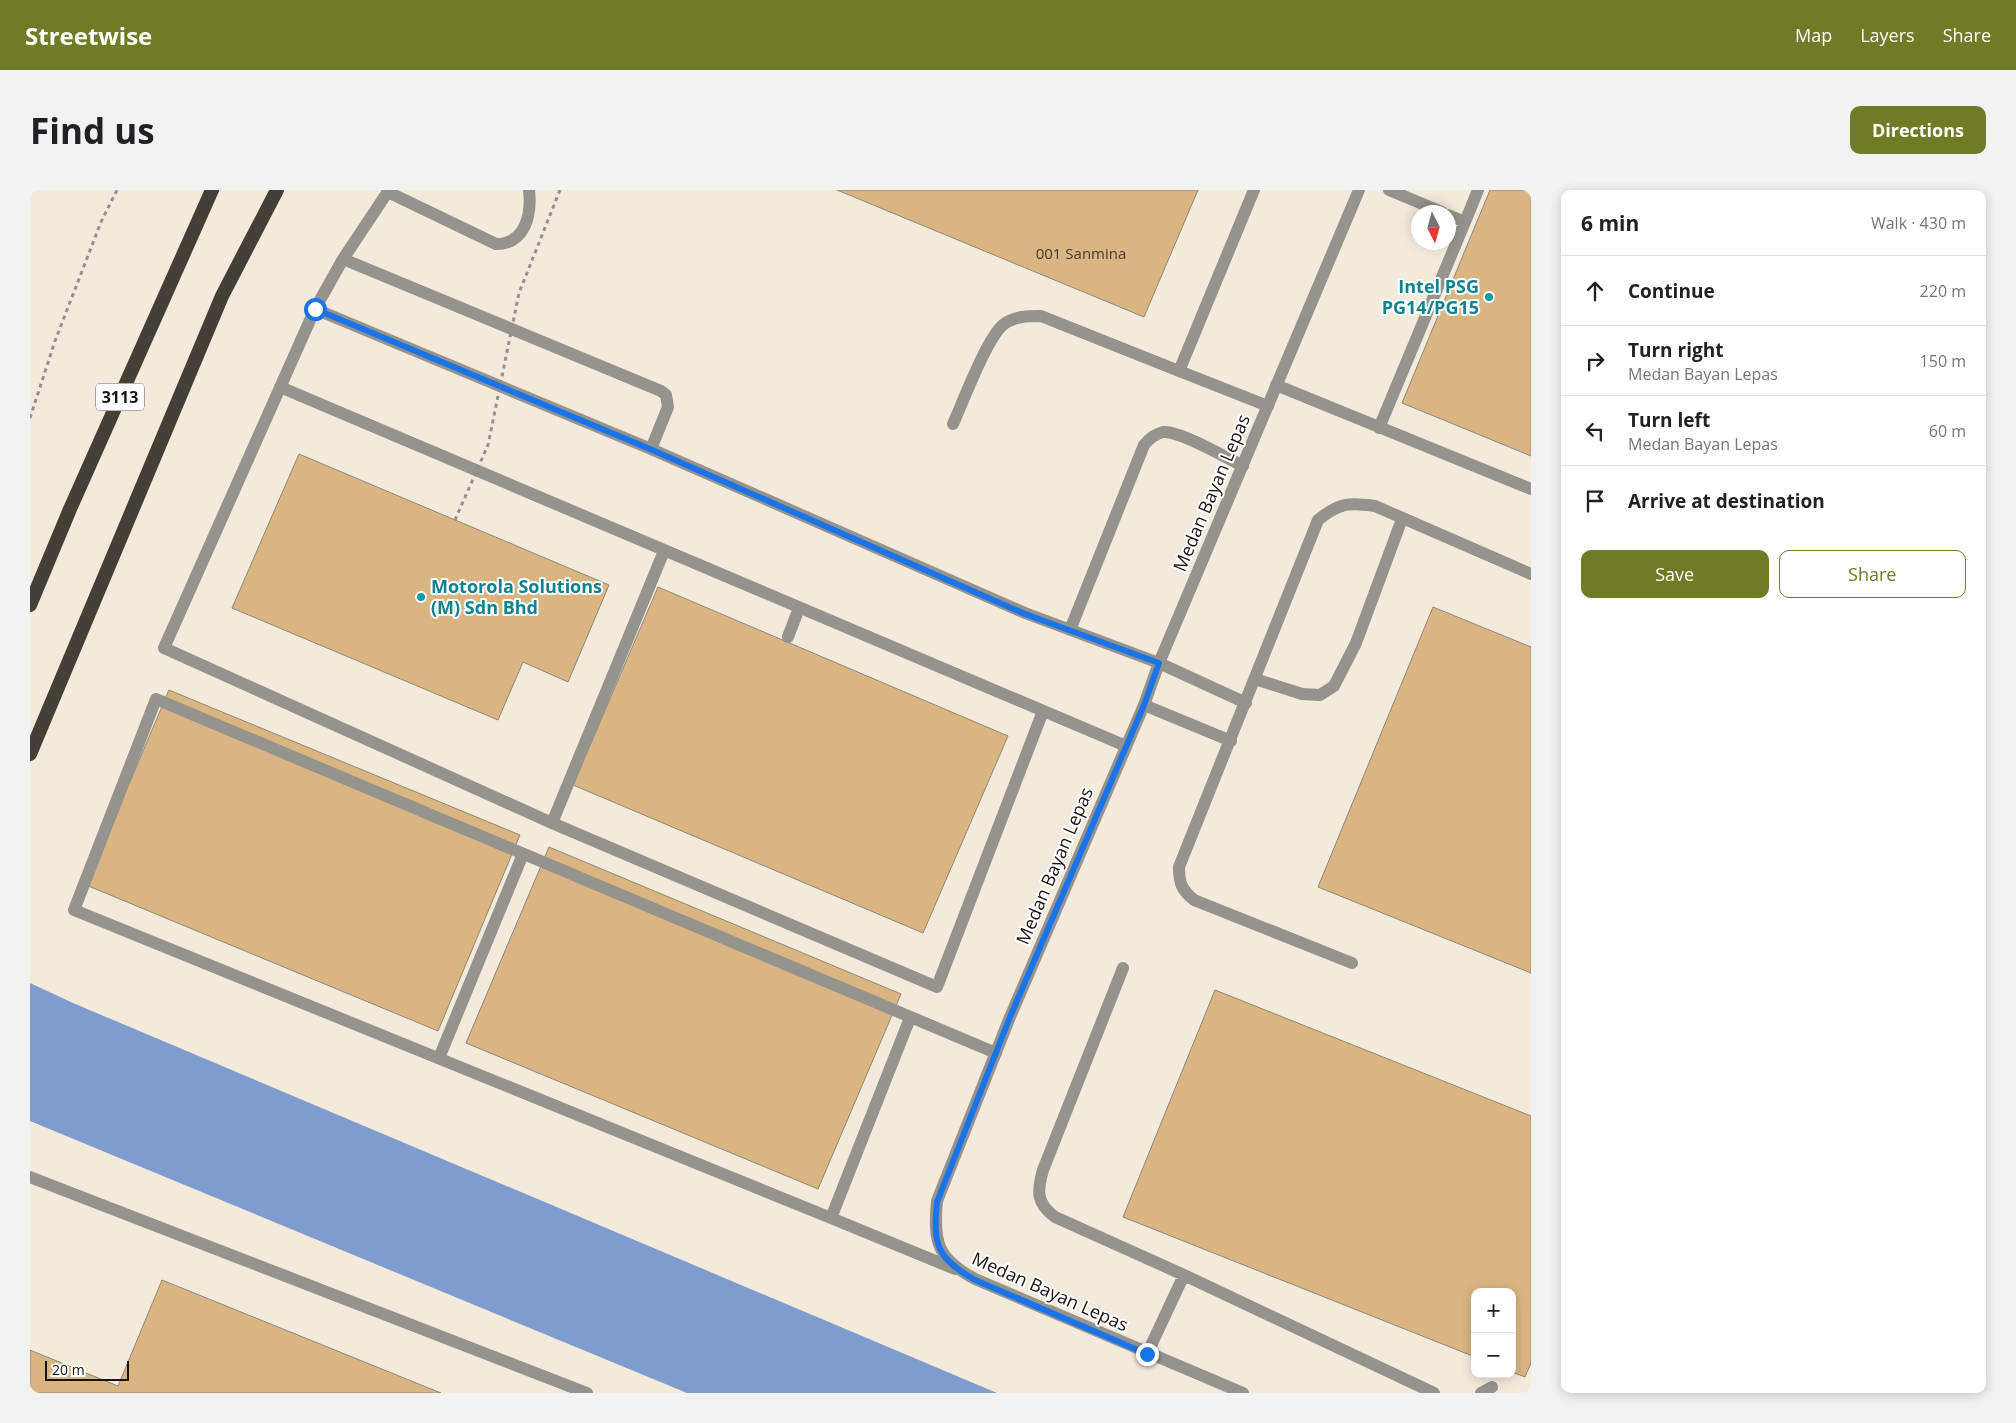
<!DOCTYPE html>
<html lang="en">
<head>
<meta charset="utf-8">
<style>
	:root { --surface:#fff; --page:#f2f2f2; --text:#202124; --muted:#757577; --line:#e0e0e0; --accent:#707b26 }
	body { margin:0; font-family:"Open Sans",sans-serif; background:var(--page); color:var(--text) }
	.controls { position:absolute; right:15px; bottom:15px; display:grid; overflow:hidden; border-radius:10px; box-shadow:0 2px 12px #0003 }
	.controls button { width:45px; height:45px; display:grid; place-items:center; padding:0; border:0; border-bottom:1px solid var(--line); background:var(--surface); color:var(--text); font:25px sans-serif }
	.compass { position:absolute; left:1381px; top:15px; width:45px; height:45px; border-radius:50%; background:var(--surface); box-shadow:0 2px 12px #0003; rotate:174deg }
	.scale { position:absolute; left:15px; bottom:12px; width:84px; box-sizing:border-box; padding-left:5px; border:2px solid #17140f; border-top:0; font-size:14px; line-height:18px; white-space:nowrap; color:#17140f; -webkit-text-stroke:4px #fff; paint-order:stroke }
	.stop { position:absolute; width:15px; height:15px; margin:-11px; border:4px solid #1a73e8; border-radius:50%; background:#fff }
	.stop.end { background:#1a73e8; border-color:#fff; box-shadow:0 1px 5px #0008 }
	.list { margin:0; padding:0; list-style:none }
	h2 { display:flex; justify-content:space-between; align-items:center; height:65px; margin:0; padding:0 20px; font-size:21px }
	h2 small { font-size:16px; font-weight:400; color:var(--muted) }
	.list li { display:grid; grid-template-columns:32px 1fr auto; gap:15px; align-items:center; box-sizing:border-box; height:70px; padding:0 20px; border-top:1px solid var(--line) }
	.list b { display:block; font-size:19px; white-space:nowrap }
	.list p { margin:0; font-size:16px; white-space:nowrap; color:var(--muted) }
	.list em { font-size:16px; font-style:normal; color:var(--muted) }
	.actions { display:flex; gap:10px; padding:15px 20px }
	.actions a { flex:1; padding:11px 0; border:1px solid var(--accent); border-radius:10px; text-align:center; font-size:18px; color:var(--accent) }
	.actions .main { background:var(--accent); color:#fff }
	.icon { flex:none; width:28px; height:28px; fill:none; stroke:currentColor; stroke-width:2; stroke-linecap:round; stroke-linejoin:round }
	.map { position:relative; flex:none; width:1501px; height:1203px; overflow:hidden; border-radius:10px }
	header { display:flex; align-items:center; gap:30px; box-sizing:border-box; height:70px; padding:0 25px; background:var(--accent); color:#fff }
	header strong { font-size:24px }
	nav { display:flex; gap:28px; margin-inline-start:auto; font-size:18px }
	.intro { display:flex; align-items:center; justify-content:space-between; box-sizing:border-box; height:120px; padding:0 30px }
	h1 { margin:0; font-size:35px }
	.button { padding:12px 22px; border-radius:10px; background:var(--accent); color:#fff; font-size:18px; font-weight:700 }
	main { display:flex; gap:30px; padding:0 30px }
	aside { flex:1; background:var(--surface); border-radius:10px; box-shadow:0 2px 12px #0003 }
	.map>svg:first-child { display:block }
</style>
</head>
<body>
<header>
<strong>Streetwise</strong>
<nav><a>Map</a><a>Layers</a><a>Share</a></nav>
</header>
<div class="intro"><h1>Find us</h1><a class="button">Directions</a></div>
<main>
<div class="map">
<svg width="1501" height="1203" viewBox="0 0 1501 1203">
	<rect width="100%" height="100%" fill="#f4eadc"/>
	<!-- water -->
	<path fill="#7e9ccd" d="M0 793 43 813 967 1203H657L0 931Z"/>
	<!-- building -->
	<path fill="#d9b581" stroke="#8f867a" d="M807 0H1168L1114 127Z
		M1460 0H1501V266L1372 213Z
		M269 264 579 395 538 492 493 472 468 530 202 418Z
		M628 397 978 546 893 743 543 595Z
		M1403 417 1501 457V783L1288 697Z
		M139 500 490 645 408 841 56 695Z
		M519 657 871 804 788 999 436 853Z
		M1185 800 1501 926V1173L1495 1187 1482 1182V1102H1445V1167L1093 1027Z
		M132 1090 411 1203H0V1160L88 1196Z"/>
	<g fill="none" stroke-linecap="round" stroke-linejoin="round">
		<!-- path -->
		<path stroke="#989187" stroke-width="3" stroke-dasharray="4 4" stroke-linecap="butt" d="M0 228 25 151 71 32 87 0"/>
		<!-- service -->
		<path stroke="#95938d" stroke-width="12" d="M359 0 313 69 285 119 134 458 522 633 907 797 1013 521
			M1224 0 1149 181 1238 216
			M1359 0 1412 22
			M358 2 466 54C495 54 502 25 499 0
			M1435 32 1448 0
			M313 69 631 201 636 205 638 217 621 259
			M285 119 621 259 995 423 1129 473 1216 513
			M1246 195 1501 299
			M250 197 1096 556
			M923 234C933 212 957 147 974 134 985 126 999 126 1011 126L1149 181
			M1349 238 1435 32 1418 25
			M1040 440 1114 255C1119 249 1125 244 1133 242 1149 240 1197 268 1213 276
			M758 447 769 418
			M1225 489 1272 504 1290 505 1304 496 1326 453 1372 329
			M1114 515 1201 551
			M522 633 634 361
			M1322 773 1164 710C1152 700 1149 694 1149 677L1288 330C1309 313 1319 312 1345 316L1501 384
			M1093 778 1013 980C1007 1001 1006 1013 1025 1027L1154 1085 1117 1164
			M880 828 801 1028 44 720 126 509 966 863
			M409 868 493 664
			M0 987 557 1203
			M801 1028 925 1079
			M1154 1085 1404 1203
			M1451 1203 1462 1197"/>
		<!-- minor -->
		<path stroke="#95938d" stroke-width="12" d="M1213 1203 945 1089C908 1069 903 1053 907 1011L980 827 1114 515 1129 473 1329 0"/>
		<!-- trunk -->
		<path stroke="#444035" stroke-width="14" d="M0 415 40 319 182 0
			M0 564 192 106 247 0"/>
		<!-- path-bridge -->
		<path stroke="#989187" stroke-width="3" stroke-dasharray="4 4" stroke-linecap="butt" d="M425 330 458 255 489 103 530 0"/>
	</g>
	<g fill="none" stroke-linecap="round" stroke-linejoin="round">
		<!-- route -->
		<path stroke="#1a73e8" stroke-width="6" d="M285 119 620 259 995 424 1129 473 1114 515 980 827 907 1012C903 1054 906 1068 945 1090L1117 1164"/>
	</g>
	<!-- markers -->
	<g fill="#0f9aa8" stroke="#fff" stroke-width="2">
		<circle cx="1459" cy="107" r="5"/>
		<circle cx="391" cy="407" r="5"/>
	</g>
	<g text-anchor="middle" stroke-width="4" stroke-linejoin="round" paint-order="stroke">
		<!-- number labels -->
		<g font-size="15" fill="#483c2c">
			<text x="1051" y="69">001 Sanmina</text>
		</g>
		<!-- shield labels -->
		<rect fill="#fff" stroke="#5d5a57" stroke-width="1" x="66" y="193.5" width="48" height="27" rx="4"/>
		<g font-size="16" font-weight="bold" fill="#17140f">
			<text x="90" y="213">3113</text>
		</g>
		<!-- culture labels -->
		<g font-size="18" font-weight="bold" fill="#0d838f" stroke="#fff" text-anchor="end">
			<text x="1449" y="103">Intel PSG<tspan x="1449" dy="21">PG14/PG15</tspan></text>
			<text x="401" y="403" text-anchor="start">Motorola Solutions<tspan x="401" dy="21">(M) Sdn Bhd</tspan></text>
		</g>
		<!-- street labels -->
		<g font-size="18" fill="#17140f" stroke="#fff">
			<text transform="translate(1182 303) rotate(-67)" y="6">Medan Bayan Lepas</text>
			<text transform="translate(1025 676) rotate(-67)" y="6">Medan Bayan Lepas</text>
			<text transform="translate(1020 1102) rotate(24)" y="6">Medan Bayan Lepas</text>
		</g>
	</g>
</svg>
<div class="controls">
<button>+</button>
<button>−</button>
</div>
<svg class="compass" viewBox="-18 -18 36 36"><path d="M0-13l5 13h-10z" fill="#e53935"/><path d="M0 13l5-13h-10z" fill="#757577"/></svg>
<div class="scale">20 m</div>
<div class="stop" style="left:285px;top:119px"></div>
<div class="stop end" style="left:1117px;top:1164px"></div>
</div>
<aside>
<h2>6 min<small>Walk · 430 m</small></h2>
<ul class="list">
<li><svg class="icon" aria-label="ahead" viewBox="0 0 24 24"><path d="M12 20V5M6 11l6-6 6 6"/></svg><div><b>Continue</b></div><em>220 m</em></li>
<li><svg class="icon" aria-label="right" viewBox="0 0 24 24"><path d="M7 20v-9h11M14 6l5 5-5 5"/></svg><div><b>Turn right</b><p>Medan Bayan Lepas</p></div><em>150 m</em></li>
<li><svg class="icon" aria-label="left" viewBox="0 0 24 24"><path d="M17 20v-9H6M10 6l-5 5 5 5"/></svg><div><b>Turn left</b><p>Medan Bayan Lepas</p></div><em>60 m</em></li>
<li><svg class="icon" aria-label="arrive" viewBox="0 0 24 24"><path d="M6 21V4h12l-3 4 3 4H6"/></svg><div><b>Arrive at destination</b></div></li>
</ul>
<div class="actions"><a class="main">Save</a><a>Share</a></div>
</aside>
</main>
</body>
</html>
